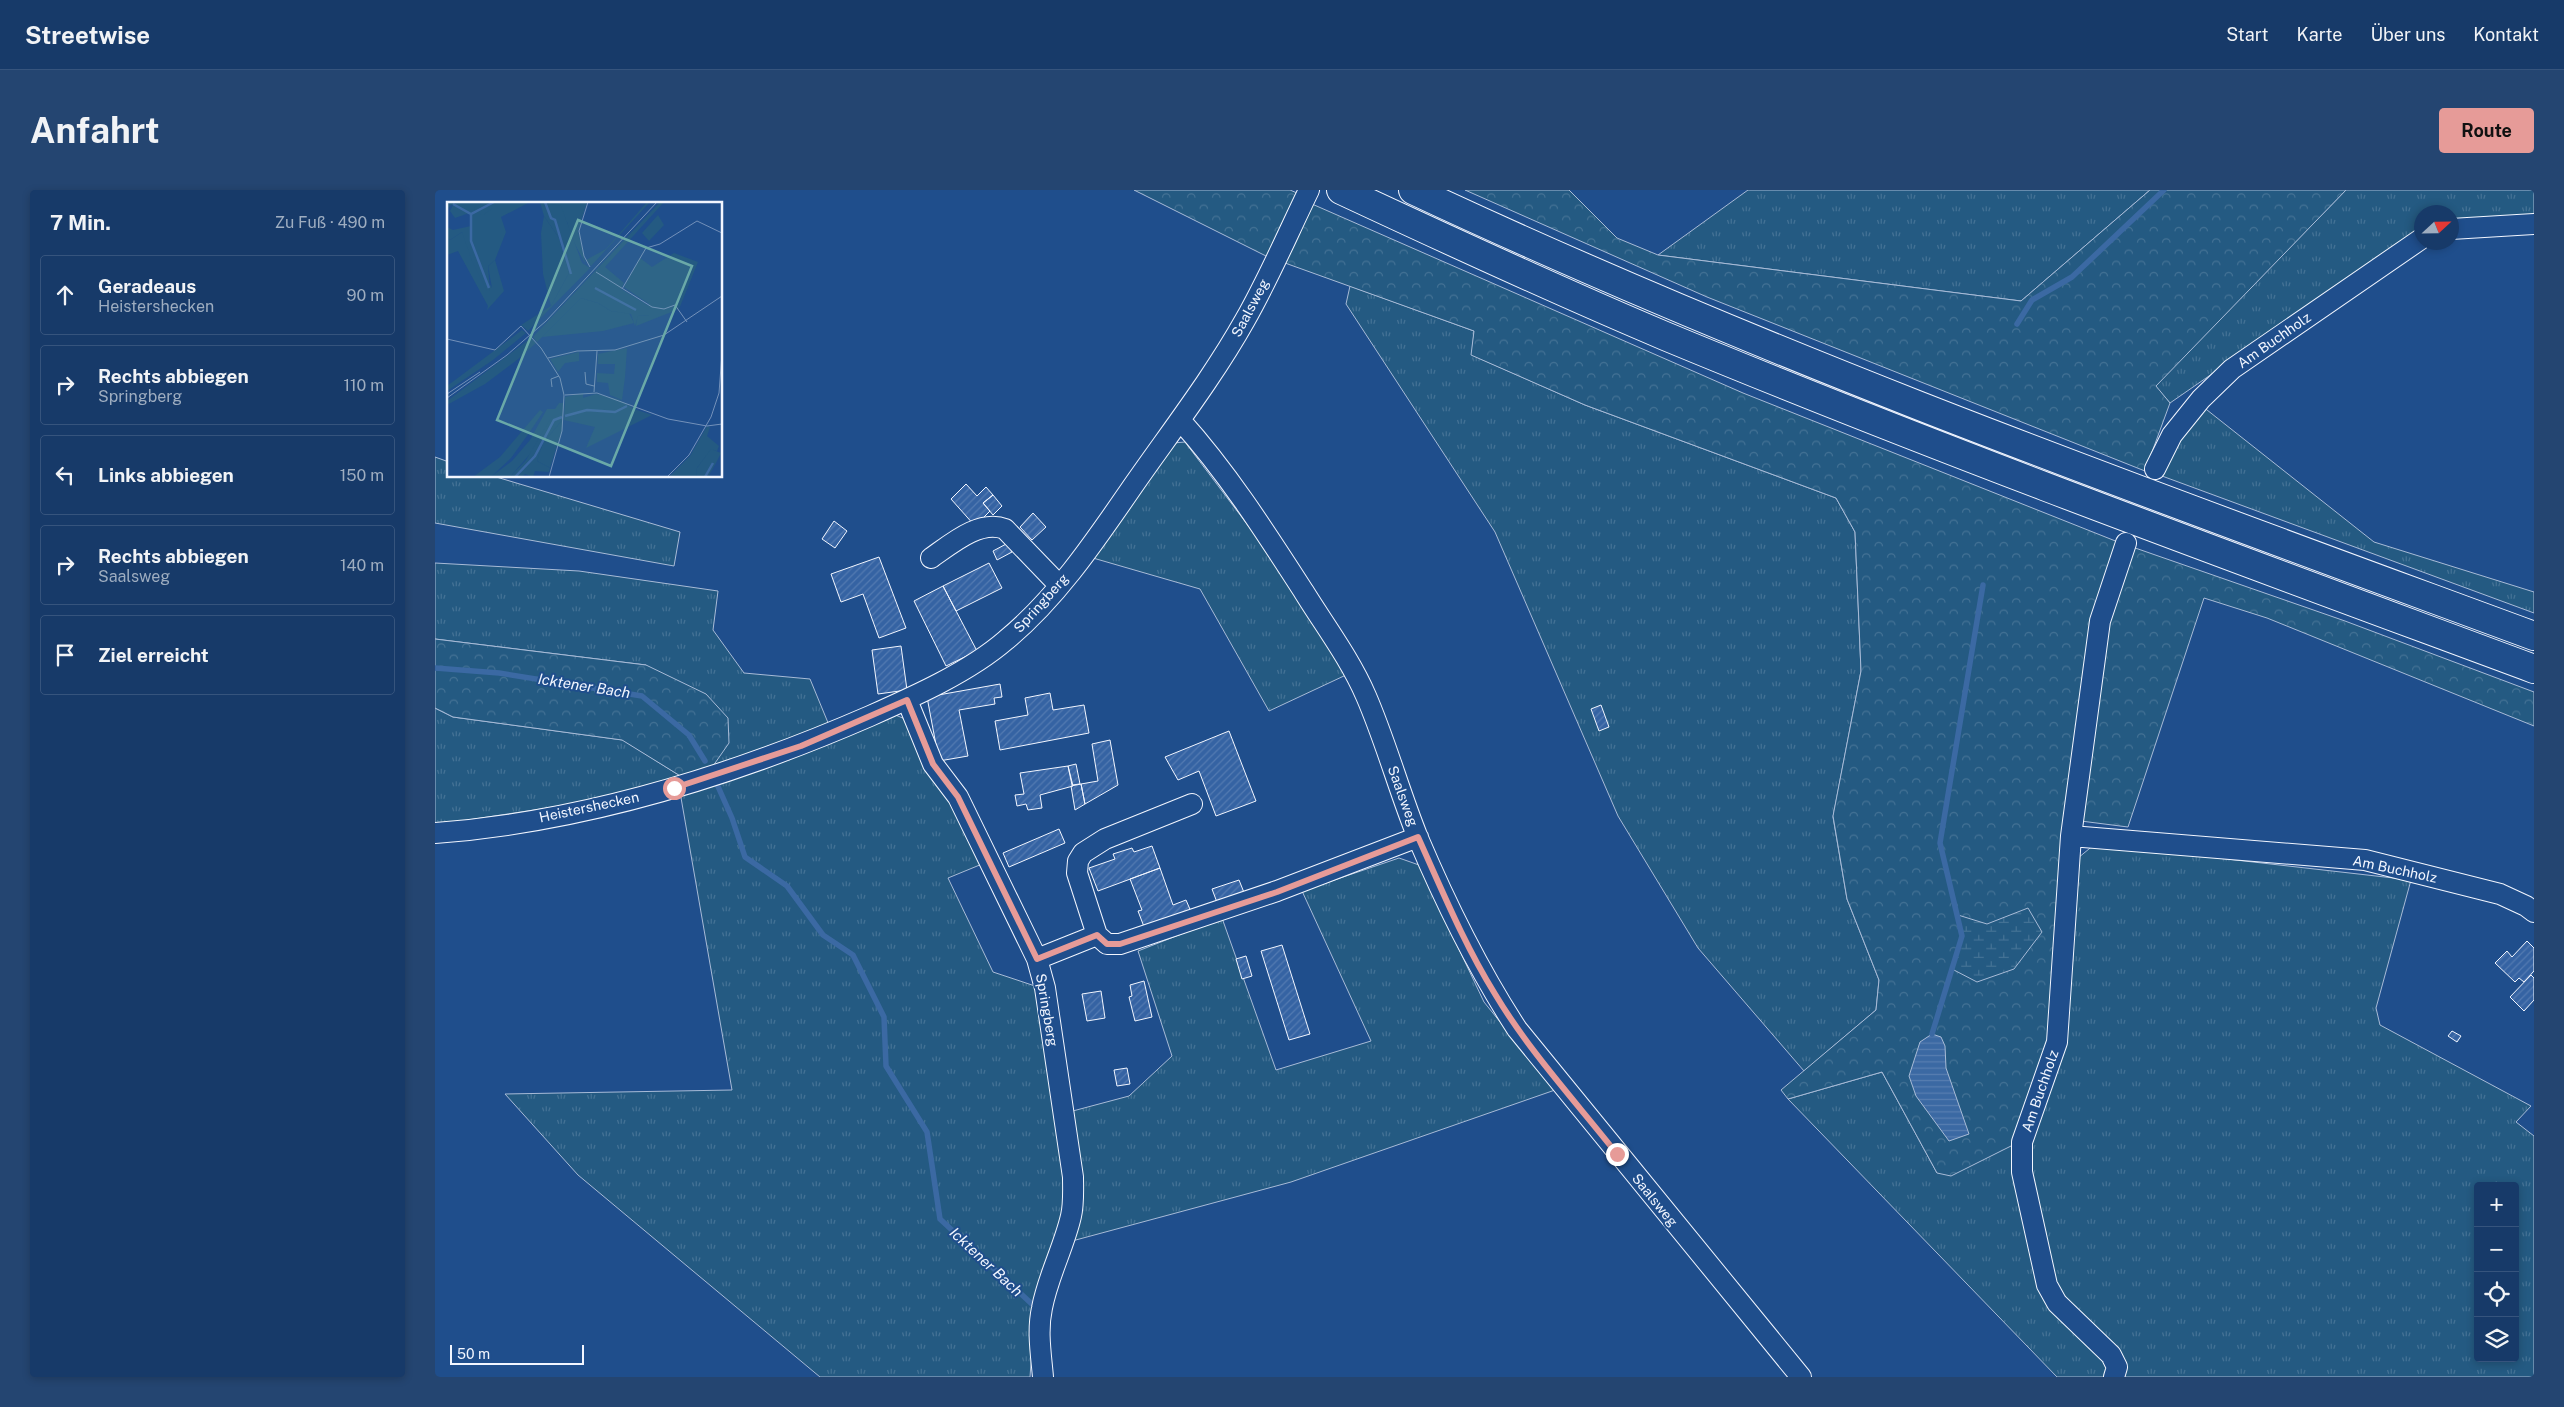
<!DOCTYPE html>
<html lang="de">
<head>
<meta charset="utf-8">
<style>
	:root { --surface:#173a69; --page:#244571; --text:#f1f3f6; --muted:#9eadc0; --line:#36547d; --accent:#e69b98 }
	body { margin:0; font-family:"Public Sans",sans-serif; background:var(--page); color:var(--text) }
	.controls { position:absolute; right:15px; bottom:15px; display:grid; overflow:hidden; border-radius:5px; box-shadow:0 2px 8px #0003 }
	.controls button { width:45px; height:45px; display:grid; place-items:center; padding:0; border:0; border-bottom:1px solid var(--line); background:var(--surface); color:var(--text); font:25px sans-serif }
	.compass { position:absolute; left:1979px; top:15px; width:45px; height:45px; border-radius:50%; background:var(--surface); box-shadow:0 2px 8px #0003; rotate:68deg }
	.scale { position:absolute; left:15px; bottom:12px; width:134px; box-sizing:border-box; padding-left:5px; border:2px solid #f2f6ff; border-top:0; font-size:14px; line-height:18px; white-space:nowrap; color:#f2f6ff; -webkit-text-stroke:4px #1f4e8c; paint-order:stroke }
	.stop { position:absolute; width:15px; height:15px; margin:-11px; border:4px solid #e69b98; border-radius:50%; background:#fff }
	.stop.end { background:#e69b98; border-color:#fff; box-shadow:0 1px 5px #0008 }
	.list { margin:0; padding:0; list-style:none }
	h2 { display:flex; justify-content:space-between; align-items:center; height:65px; margin:0; padding:0 20px; font-size:21px }
	h2 small { font-size:16px; font-weight:400; color:var(--muted) }
	.list li { display:grid; grid-template-columns:32px 1fr auto; gap:15px; align-items:center; box-sizing:border-box; height:80px; margin:0 10px 10px; padding:0 10px; border:1px solid var(--line); border-radius:5px }
	.list b { display:block; font-size:19px; white-space:nowrap }
	.list p { margin:0; font-size:16px; white-space:nowrap; color:var(--muted) }
	.list em { font-size:16px; font-style:normal; color:var(--muted) }
	.icon { flex:none; width:28px; height:28px; fill:none; stroke:currentColor; stroke-width:2; stroke-linecap:round; stroke-linejoin:round }
	.map { position:relative; flex:none; width:2099px; height:1187px; overflow:hidden; border-radius:5px }
	header { display:flex; align-items:center; gap:30px; box-sizing:border-box; height:70px; padding:0 25px; background:var(--surface); border-bottom:1px solid var(--line) }
	header strong { font-size:24px }
	nav { display:flex; gap:28px; margin-inline-start:auto; font-size:18px }
	.intro { display:flex; align-items:center; justify-content:space-between; box-sizing:border-box; height:120px; padding:0 30px }
	h1 { margin:0; font-size:35px }
	.button { padding:12px 22px; border-radius:5px; background:var(--accent); color:#111; font-size:18px; font-weight:700 }
	main { display:flex; gap:30px; padding:0 30px }
	aside { flex:1; background:var(--surface); border-radius:5px; box-shadow:0 2px 8px #0003 }
	.map>svg:first-child { display:block }
</style>
</head>
<body>
<header>
<strong>Streetwise</strong>
<nav><a>Start</a><a>Karte</a><a>Über uns</a><a>Kontakt</a></nav>
</header>
<div class="intro"><h1>Anfahrt</h1><a class="button">Route</a></div>
<main>
<aside>
<h2>7 Min.<small>Zu Fuß · 490 m</small></h2>
<ul class="list">
<li><svg class="icon" aria-label="ahead" viewBox="0 0 24 24"><path d="M12 20V5M6 11l6-6 6 6"/></svg><div><b>Geradeaus</b><p>Heistershecken</p></div><em>90 m</em></li>
<li><svg class="icon" aria-label="right" viewBox="0 0 24 24"><path d="M7 20v-9h11M14 6l5 5-5 5"/></svg><div><b>Rechts abbiegen</b><p>Springberg</p></div><em>110 m</em></li>
<li><svg class="icon" aria-label="left" viewBox="0 0 24 24"><path d="M17 20v-9H6M10 6l-5 5 5 5"/></svg><div><b>Links abbiegen</b></div><em>150 m</em></li>
<li><svg class="icon" aria-label="right" viewBox="0 0 24 24"><path d="M7 20v-9h11M14 6l5 5-5 5"/></svg><div><b>Rechts abbiegen</b><p>Saalsweg</p></div><em>140 m</em></li>
<li><svg class="icon" aria-label="arrive" viewBox="0 0 24 24"><path d="M6 21V4h12l-3 4 3 4H6"/></svg><div><b>Ziel erreicht</b></div></li>
</ul>
</aside>
<div class="map">
<svg width="2099" height="1187" viewBox="0 0 2099 1187">
	<defs>
		<pattern id="grass-tufts" width="24" height="20" patternUnits="userSpaceOnUse" patternTransform="scale(1.25)"><rect width="24" height="20" fill="#245a82"/><path d="M3 7l-1-3M5 7V3M7 7l1-3M15 17l-1-3M17 17v-4M19 17l1-3" fill="none" stroke="#447295"/></pattern>
		<pattern id="forest-crowns" width="20" height="18" patternUnits="userSpaceOnUse" patternTransform="scale(1.25)"><rect width="20" height="18" fill="#245a82"/><path d="M2 6a3 3 0 1 1 6 0M12 15a3 3 0 1 1 6 0" fill="none" stroke="#447295"/></pattern>
		<pattern id="wetland-marsh" width="20" height="14" patternUnits="userSpaceOnUse" patternTransform="scale(1.25)"><rect width="20" height="14" fill="#245a82"/><path d="M1 5h8M5 5V1M11 12h8M15 12V8" fill="none" stroke="#447295"/></pattern>
		<pattern id="water-rules" width="6" height="5" patternUnits="userSpaceOnUse" patternTransform="scale(1.25)"><rect width="6" height="5" fill="#3b69a3"/><path d="M0 2.5h6" fill="none" stroke="#587fb1"/></pattern>
		<pattern id="building-hatch" width="6" height="6" patternUnits="userSpaceOnUse" patternTransform="scale(1.25)"><rect width="6" height="6" fill="#3563a3"/><path d="M-1 1l2-2M0 6l6-6M5 7l2-2" fill="none" stroke="#537ab1"/></pattern>
	</defs>
	<rect width="100%" height="100%" fill="#1f4e8c"/>
	<!-- grass -->
	<path fill="url(#grass-tufts)" stroke="#a8bbd7" fill-rule="evenodd" d="M1313 0H1715L1586 111 1223 65Z
		M1911 0H2099V26L2017 31 2016 22H1986V39L1735 213 1720 196Z
		M915 96 1039 141 1037 165 1150 215 1401 308 1420 342 1426 481 1398 627 1412 709 1444 790 1441 820 1369 881 1263 758 1183 626 1060 342 911 114Z
		M1767 216 1939 352 2099 402V423L1727 286 1745 248Z
		M750 252 824 350 911 485 834 521 765 399 658 368 738 253Z
		M0 267 14 272V286H58L245 342 239 376 0 333Z
		M0 373 144 381 283 401 278 440 309 483 375 489 396 540 278 576 211 475 0 449Z
		M0 518 18 527 188 550 247 587 145 613 0 635Z
		M458 524 470 529 552 672 513 688 558 782 600 796 632 1005 598 1145 595 1187H385L143 985 70 904 297 900 245 602Z
		M1660 654 1976 690 1941 818 1945 835 2096 916 2081 932 2099 946V1187H1622L1353 909 1447 882 1502 983 1643 668ZM2043 996H2080V1168H2043Z
		M964 668 984 675 1049 812 1120 900 856 992 637 1051 634 922 694 906 737 866 703 761 787 728 841 880 936 851 867 701Z"/>
	<!-- forest -->
	<path fill="url(#forest-crowns)" stroke="#a8bbd7" d="M699 0H855L862 3 833 67Z
		M1030 0H1134L1182 48 1223 65 1586 111 1715 0H1911L1721 196 1735 213 1710 281 1272 107Z
		M877 14 1308 203 1683 352 1910 431 2099 502V536L1832 428 1769 408 1693 637 1630 629 1614 853 1578 955 1516 986 1502 983 1447 882 1353 909 1346 900 1441 820 1444 790 1412 709 1398 626 1426 481 1420 342 1401 308 1150 215 1036 165 1039 141 850 73Z
		M0 449 211 475 271 504 293 528 294 553 278 576 247 587 187 550 18 527 0 518Z"/>
	<!-- wetland -->
	<path fill="url(#wetland-marsh)" stroke="#a8bbd7" d="M1593 718 1607 742 1579 779 1542 792 1517 779 1527 746 1523 725 1552 734Z"/>
	<!-- water -->
	<path fill="url(#water-rules)" stroke="#a8bbd7" d="M1497 844 1506 847 1510 856 1511 878 1534 944 1514 951 1481 906 1474 886 1485 852Z"/>
	<g fill="none" stroke-linecap="round" stroke-linejoin="round">
		<!-- stream -->
		<path stroke="#3b69a3" stroke-width="5.5" d="M1582 134 1597 110 1637 87 1729 0
			M0 478 64 483 207 506 254 545 270 571
			M281 592 297 628 310 667 352 696 388 745 418 765 449 827 451 876 492 942 505 1029 599 1116
			M1497 844 1527 746 1505 653 1548 395"/>
	</g>
	<!-- building -->
	<path fill="url(#building-hatch)" stroke="#f2f6ff" d="M531 294 542 306 551 297 558 305 548 313 555 321 540 336 516 309Z
		M558 305 567 316 558 325 548 313Z
		M598 323 611 337 597 350 585 337Z
		M399 331 412 341 400 358 387 349Z
		M573 353 577 362 562 370 558 361Z
		M444 367 471 438 444 448 428 404 406 412 396 384Z
		M554 373 567 398 521 421 508 396Z
		M508 396 542 461 511 476 479 411Z
		M466 456 472 500 443 504 437 460Z
		M565 494 567 507 559 508 560 514 524 520 533 566 504 571 492 507Z
		M615 503 618 520 649 515 654 543 565 560 560 531 593 525 590 508Z
		M1166 515 1174 537 1164 541 1156 519Z
		M794 541 821 611 781 626 764 581 743 590 730 567Z
		M675 550 683 595 650 614 646 594 663 591 657 554Z
		M641 574 645 594 637 595 633 576Z
		M633 576 638 596 605 605 607 618 593 620 591 614 582 616 580 605 589 604 585 583Z
		M646 594 650 614 640 620 636 596Z
		M624 639 630 653 574 677 568 663Z
		M717 656 725 678 663 701 654 678 680 669 678 664 697 658 699 662Z
		M725 678 738 715 751 710 757 724 711 742 703 721 707 720 695 689Z
		M804 690 810 705 783 715 777 699Z
		M2092 751 2099 758V781L2089 792 2084 788 2080 792 2060 773 2072 761 2077 767Z
		M847 755 875 844 854 850 826 761Z
		M811 766 817 786 807 789 801 769Z
		M2096 785 2099 788V810L2089 821 2075 807Z
		M709 791 717 827 700 831 694 807 697 806 695 795Z
		M666 801 670 828 652 831 647 804Z
		M2017 841 2026 846 2022 852 2013 846Z
		M692 878 695 894 682 896 679 880Z"/>
	<g fill="none" stroke-linecap="round" stroke-linejoin="round">
		<!-- minor casing -->
		<g stroke="#f2f6ff" stroke-width="22">
			<path id="minor" d="M2016 39 2099 34
				M745 230C792 282 831 343 869 402 890 436 915 469 931 506 951 552 964 601 983 648 1011 714 1043 779 1082 839L1366 1187
				M1720 279 1737 245 1766 209 1797 179 1986 49
				M496 368C516 354 545 329 570 339L624 395
				M472 510 498 574 523 607 602 769 610 798 638 987C638 1000 639 1013 636 1026 629 1057 613 1086 607 1118 602 1141 606 1164 608 1187
				M0 643C148 632 299 585 435 526 480 506 534 482 571 450 623 407 662 348 700 293 737 240 778 187 810 130 834 88 853 43 874 0
				M1636 646 1930 670 2065 704 2091 716 2099 722
				M662 745 642 683 643 671 648 663 670 649 757 614
				M602 769 662 745 672 754H685L842 701 983 647
				M1679 1187 1682 1177 1676 1165 1622 1113 1612 1095 1587 982V952L1622 852 1636 646 1665 431 1691 353"/>
		</g>
		<!-- highway casing -->
		<g stroke="#f2f6ff" stroke-width="30">
			<path id="highway" d="M906 0C1013 50 1121 100 1230 146 1517 265 1808 371 2099 479
				M978 0C1342 171 1722 307 2099 446"/>
		</g>
		<!-- minor -->
		<use href="#minor" stroke="#1f4e8c" stroke-width="20"/>
		<!-- highway -->
		<use href="#highway" stroke="#1f4e8c" stroke-width="28"/>
	</g>
	<g fill="none" stroke-linecap="round" stroke-linejoin="round">
		<!-- route -->
		<path stroke="#e69b98" stroke-width="6" d="M239 598 366 556 472 510 498 574 523 607 602 769 662 745 672 754H685L842 702 983 647C1007 700 1029 754 1060 804 1094 861 1141 912 1182 964"/>
	</g>
	<g text-anchor="middle" stroke-width="4" stroke-linejoin="round" paint-order="stroke">
		<!-- street labels -->
		<g font-size="14" fill="#f2f6ff" stroke="#1f4e8c">
			<text transform="translate(815 118) rotate(-62)" y="5">Saalsweg</text>
			<text transform="translate(1839 150) rotate(-35)" y="5">Am Buchholz</text>
			<text transform="translate(606 413) rotate(-48)" y="5">Springberg</text>
			<text transform="translate(968 606) rotate(70)" y="5">Saalsweg</text>
			<text transform="translate(154 617) rotate(-12)" y="5">Heistershecken</text>
			<text transform="translate(1960 679) rotate(12)" y="5">Am Buchholz</text>
			<text transform="translate(612 820) rotate(80)" y="5">Springberg</text>
			<text transform="translate(1605 901) rotate(-71)" y="5">Am Buchholz</text>
			<text transform="translate(1220 1010) rotate(51)" y="5">Saalsweg</text>
		</g>
		<!-- water labels -->
		<g font-size="15" font-style="italic" fill="#f2f6ff" stroke="#1f4e8c">
			<text transform="translate(149 496) rotate(9)" y="5">Icktener Bach</text>
			<text transform="translate(551 1072) rotate(43)" y="5">Icktener Bach</text>
		</g>
	</g>
	<!-- overview -->
	<g transform="translate(12 12)">
		<rect width="275" height="275" fill="#1f4e8c"/>
		<path d="M100 0H140L131 29 138 61 123 33 120 20ZM200 0H203L144 64 139 58 159 47ZM6 3 13 5 22 11 8 16 3 9ZM97 14 112 36 122 71 104 104 96 72 94 31ZM15 30 45 86 41 64 48 58 57 89 40 108 41 104 11 49 0 53V36L3 38ZM227 51 251 60 232 107 189 124 190 114 202 113V102L177 85 193 56 205 65ZM134 96 151 101 164 109 182 111 187 121 156 129 95 135ZM180 146 178 175 175 198 163 193 161 181 150 180V171L167 172 168 162H151V152ZM132 150V159L118 161 111 170 103 157ZM136 191V196L149 192 171 197 187 207 205 213 139 246 148 225 117 218 118 195ZM112 201H117L116 214 63 275H26L53 255 93 208 96 210 82 231 64 256 45 274 65 259 83 238 100 207H108ZM116 217 115 228 103 266 90 259 96 241ZM260 224 263 225 260 234 272 244 270 249 264 248 250 266 249 275H222L243 254Z" fill="#245a82"/>
		<path d="M0 0H83L54 15 59 30 48 58 41 64 43 89H40L25 59 15 30 3 38 0 36V25L6 28 24 24V13L11 4 4 3 0 8ZM93 0 114 4 135 61 143 66 81 129 74 123 104 104 122 71 112 36 97 14ZM213 0H217L158 65 177 81 174 87 202 104V113L191 114 188 124 184 112 164 109 151 101 134 96 90 140 86 135ZM75 128 79 131 46 158 0 189V184ZM84 136 89 141 70 158 38 182 0 203V199ZM114 211 116 217 96 241 90 259 103 266 102 270 88 269 86 275 78 272 75 275H63L79 258 104 216ZM264 247 274 251 269 261 261 275H249L250 266Z" fill="#245a82"/>
		<path d="M43 3 46 6 36 13 27 9 28 5Z" fill="#245a82"/>
		<path d="M211 13 217 23 202 39 195 31Z" fill="#245a82"/>
		<path fill="none" stroke="#3b69a3" stroke-width="2.5" d="M98 0 104 16 108 18 124 72M6 2 24 12 47 0M24 12V39L42 86M148 86 189 108M118 214 140 208 168 210 180 204M68 275 88 254 107 218 115 215M258 275 266 261"/>
		<path fill="none" stroke="#7391ba" stroke-width="1" d="M141 0 132 29 137 54 143 65M149 70 205 105 217 107 228 103 240 120M175 87 199 46 213 42 250 19 275 31M0 137 48 148 74 124 94 146 113 176 117 193 115 229 102 275M101 156 130 149 168 148 217 133 275 94M138 170 139 182 147 184M105 185 104 177 112 174M147 190 150 149M0 192 33 170M118 193 150 191 221 217 260 224 275 222M0 196 60 153 99 119 210 0M220 275 242 253 264 215 272 191 275 151"/>
		<path fill="#6aa9a8" fill-opacity="0.15" stroke="#6aa9a8" stroke-width="2.5" d="M131 18 245 64 164 264 50 218Z"/>
		<rect width="275" height="275" fill="none" stroke="#f2f6ff" stroke-width="2.5"/>
	</g>
</svg>
<div class="controls">
<button>+</button>
<button>−</button>
<button><svg class="icon" aria-label="locate" viewBox="0 0 24 24"><circle cx="12" cy="12" r="6"/><path d="M12 2v4M12 18v4M2 12h4M18 12h4"/></svg></button>
<button><svg class="icon" aria-label="layers" viewBox="0 0 24 24"><path d="M12 4l9 5-9 5-9-5zM3 14l9 5 9-5"/></svg></button>
</div>
<svg class="compass" viewBox="-18 -18 36 36"><path d="M0-13l5 13h-10z" fill="#e53935"/><path d="M0 13l5-13h-10z" fill="#9eadc0"/></svg>
<div class="scale">50 m</div>
<div class="stop" style="left:239px;top:598px"></div>
<div class="stop end" style="left:1182px;top:964px"></div>
</div>
</main>
</body>
</html>
